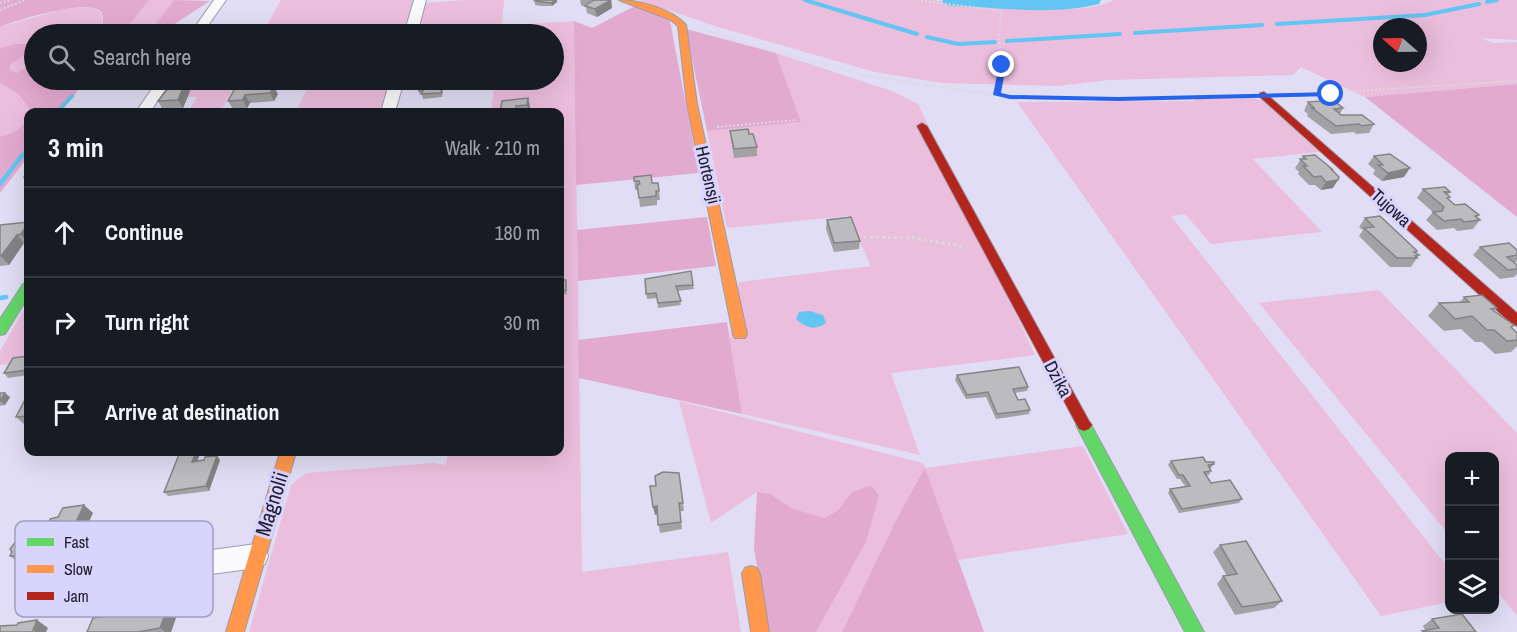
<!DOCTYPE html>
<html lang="en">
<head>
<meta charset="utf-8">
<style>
	:root { --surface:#171b24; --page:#242831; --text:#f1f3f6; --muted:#9ea1a6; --line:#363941 }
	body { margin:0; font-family:"Archivo Narrow",sans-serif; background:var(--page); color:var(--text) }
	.controls { position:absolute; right:18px; bottom:18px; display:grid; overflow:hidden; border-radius:12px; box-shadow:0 6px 24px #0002 }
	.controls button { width:54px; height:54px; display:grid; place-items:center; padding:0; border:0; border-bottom:2px solid var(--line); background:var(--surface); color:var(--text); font:30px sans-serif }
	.compass { position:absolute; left:1373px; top:18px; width:54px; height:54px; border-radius:50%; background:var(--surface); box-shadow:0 6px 24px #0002; rotate:290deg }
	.stop { position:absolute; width:18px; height:18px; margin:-14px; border:4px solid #2563eb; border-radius:50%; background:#fff }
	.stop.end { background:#2563eb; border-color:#fff; box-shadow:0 2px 6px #0008 }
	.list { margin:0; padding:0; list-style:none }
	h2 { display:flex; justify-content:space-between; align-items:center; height:78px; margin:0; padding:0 24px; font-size:26px }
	h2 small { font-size:20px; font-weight:400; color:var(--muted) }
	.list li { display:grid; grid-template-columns:39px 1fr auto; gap:18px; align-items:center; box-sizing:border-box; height:90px; padding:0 24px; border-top:2px solid var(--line) }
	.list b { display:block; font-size:22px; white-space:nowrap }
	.list em { font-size:20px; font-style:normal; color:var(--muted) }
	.icon { flex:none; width:33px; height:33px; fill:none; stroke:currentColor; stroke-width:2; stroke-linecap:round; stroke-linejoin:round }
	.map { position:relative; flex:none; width:1517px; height:632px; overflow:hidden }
	.search { position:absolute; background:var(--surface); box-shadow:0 6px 24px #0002; left:24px; top:24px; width:540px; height:66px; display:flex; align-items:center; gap:15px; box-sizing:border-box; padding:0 21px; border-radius:33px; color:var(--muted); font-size:22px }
	.panel { position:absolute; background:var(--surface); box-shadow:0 6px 24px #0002; left:24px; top:108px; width:540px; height:348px; border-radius:12px }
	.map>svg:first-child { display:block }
</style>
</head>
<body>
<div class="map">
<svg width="1517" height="632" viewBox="0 0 1517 632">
	<rect width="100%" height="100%" fill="#e0ddf4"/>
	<!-- green -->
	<path fill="#ebbedd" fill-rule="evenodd" d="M149 0H174L148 34H122Z
		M281 0H413L403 32 362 34H262Z
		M465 0H504L502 26 574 21 582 572 728 552 741 632H249L291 485 306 473 434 463 446 465 448 452H560V112H491L495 80H554V34H500L501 26 417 32 425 3Z
		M639 0H934C969 5 1089 18 1113 0H1517V40L1480 38 1493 43 1517 42V84L1365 97 1301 67 1293 75 1109 80 1057 86 942 83 875 72 721 28ZM1382 27H1418V63H1382Z
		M76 8C94 8 105 6 102 28L93 34H34V62L17 73 10 70V65L27 53 0 48V27L63 9Z
		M776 53 892 91 918 104 1035 355 891 373 920 455 742 414 730 340 739 282 871 266 848 216 727 228 707 131 801 122Z
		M333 80H389L380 112H296L309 84Z
		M0 83 18 94 29 108C27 125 18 133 0 136Z
		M235 85 220 112H150L155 110 190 109 197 97H187L190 91 162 94 167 91Z
		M1253 98 1264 101 1319 152 1253 159 1322 232 1211 244 1185 214 1171 216 1449 569V602L1381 616 1017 102 1195 101 1194 99Z
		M1379 290 1517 433V616L1495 589 1494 456H1450L1449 535 1259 303Z
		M28 303V361L0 365V351Z
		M679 401 923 463 925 468 1083 446 1128 534 958 560 925 469 896 520 842 632H816L866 542 851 493 838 510 825 518 791 508 757 492 711 523Z"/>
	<!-- forest -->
	<path fill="#e3aad0" d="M0 0H149L122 34H93L102 28C103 21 105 15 99 10 83 0 17 20 0 27Z
		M174 0 210 1 159 34H148Z
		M635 6 670 21 699 173 576 185 574 21 592 28Z
		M686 29 776 53 801 122 707 131Z
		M16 44H26L30 47 27 53 10 65V70L17 73 34 62V80H86L61 112H28V157L0 193V136C18 133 27 125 29 108L18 94 0 83V48Z
		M1517 84V217L1365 97Z
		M707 217 716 266 578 281 577 230Z
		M727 322 742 414 579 378 578 340Z
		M925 468 984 632H842L896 520Z
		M871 485 879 495 866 542 816 632H769L754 549 757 492 770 494 791 508 825 518 838 510 851 493Z"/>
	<!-- water -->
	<path fill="#63c5f3" d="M810 311 823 315 826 323C815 331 806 328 796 319L799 312Z"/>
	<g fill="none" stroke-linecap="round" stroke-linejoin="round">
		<!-- stream-far1 -->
		<path stroke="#63c5f3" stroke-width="4" d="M805 0 917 34
			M1487 2 1497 0
			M1277 24 1425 15 1479 4
			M1135 33 1262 25
			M927 37 958 44 995 42
			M1007 41 1120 34
			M57 112 72 96
			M19 160 28 148"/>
		<!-- stream -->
		<path stroke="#63c5f3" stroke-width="4.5" d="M0 184 20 158
			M0 298 6 297"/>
		<!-- river -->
		<path fill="#63c5f3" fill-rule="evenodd" d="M942 0H1101L1099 4C1052 16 999 7 951 6L944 4Z"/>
		<!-- street casing -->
		<g stroke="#9d9aac" stroke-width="2">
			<path id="street" d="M214 0H226L202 34H190Z
				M414 0H426L417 34H404Z
				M158 80H172L150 112H136Z
				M390 80H404L395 112H381Z
				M256 544 265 548 268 556 265 564 256 568 108 588 99 584 95 576 99 568 108 564Z"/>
		</g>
		<!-- fast casing -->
		<g stroke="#9d9aac" stroke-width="2">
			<path id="fast" d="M28 282V297L5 334 0 335V319L23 284Z
				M1084 419 1089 421 1204 632H1185L1076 425 1079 421Z"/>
		</g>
		<!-- slow casing -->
		<g stroke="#9d9aac" stroke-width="2">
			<path id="slow" d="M619 0C639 0 672 9 686 25L697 104 747 334 745 338H735L733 334 687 104 678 26 671 20Z
				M280 452H296L244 632H226Z
				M751 566 757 568 760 574 769 632H751L742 574 745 568Z"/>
		</g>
		<!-- jam casing -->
		<g stroke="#9d9aac" stroke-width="2">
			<path id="jam" d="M1264 92 1517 313V326L1512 324 1260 97V93Z
				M922 123 927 126 1089 421 1092 425 1089 429 1084 431 1079 429 917 126Z"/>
		</g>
		<!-- path-far1 -->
		<path stroke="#dadae0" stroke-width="2" stroke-dasharray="2 2" stroke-linecap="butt" d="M917 0 1001 11 999 38 1002 65 997 95
			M0 3 10 0
			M0 10 25 0
			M698 27 736 41 868 76 1010 97 1118 99 1247 96
			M1287 95 1517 81
			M717 127 797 120"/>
		<!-- path -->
		<path stroke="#dadae0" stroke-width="3" stroke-dasharray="3 3" stroke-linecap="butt" d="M864 237 915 238 966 247"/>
		<!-- street -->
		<use href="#street" fill="#fafafd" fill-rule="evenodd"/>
		<!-- fast -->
		<use href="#fast" fill="#63d668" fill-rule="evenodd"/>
		<!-- slow -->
		<use href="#slow" fill="#ff974d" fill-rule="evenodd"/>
		<!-- jam -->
		<use href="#jam" fill="#b3261e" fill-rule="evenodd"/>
	</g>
	<!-- wall -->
	<path fill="#a2a1a3" d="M532 0H557V2L552 6H542L535 5V1Z
		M580 0H611L612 8 597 17 587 13 586 7 581 5Z
		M105 80H150H149L108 83Z
		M418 80H465L464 86H433V88L442 87 443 91 442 97 423 99 422 95H420L419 91 422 86H419L417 82Z
		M506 80H524L507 81Z
		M257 87 278 94 274 101 250 103 247 108 233 109 228 101Z
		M190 91 183 108 163 110 158 101Z
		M528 98 530 107 529 112H500Z
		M1308 102 1343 108 1340 114 1341 115 1374 124 1369 133 1356 134 1354 132 1331 134 1307 116 1308 114 1304 111Z
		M730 131 749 134 757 147V156L734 158 731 139Z
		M1303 156 1332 169V170L1333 188 1321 190 1315 185H1309L1298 174 1299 172 1295 168Z
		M1374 156 1404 177 1382 181 1373 174 1375 170 1368 164Z
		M28 170V183L24 177Z
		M634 177 652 183H658L660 200H657V205L640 207 638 189 635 190Z
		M1423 189 1450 192 1447 196 1450 197 1448 199 1455 205 1479 215 1477 218 1480 220 1473 229 1457 231 1454 228 1437 230 1426 220 1433 212 1417 198Z
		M1365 218 1417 251 1416 253 1419 255 1411 267H1390L1359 236 1363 230 1359 227Z
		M827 220 860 241 859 249 834 252 826 229Z
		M28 222V243H24L9 265 0 266V225Z
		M1480 247 1517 250V261L1515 263 1517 265V274L1514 277 1500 279 1473 255Z
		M645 279 693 285 694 289 678 291 681 305 658 308 657 298 647 299Z
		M560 281 567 285V294L560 295Z
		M1464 297 1497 308 1494 311 1514 325 1512 328 1517 333V346L1511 352 1495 354 1482 342H1475L1461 329 1444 331 1428 316 1439 303 1460 302Z
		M28 356V375L8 378 4 373Z
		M957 375 1028 387 1027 391 1014 393 1018 400 1030 410 1029 414 996 419 986 397 966 399 955 380Z
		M0 393 10 397 5 405 0 406Z
		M28 394V425H25L16 417Z
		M201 452 197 461 204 460 217 456 220 460 209 491 168 496 164 492Z
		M1171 461 1206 462 1214 464 1211 468H1210L1211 471 1209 475H1206L1211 483 1242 499 1239 503 1179 513 1168 493 1170 489 1185 486 1180 479H1177L1168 465Z
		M679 473 684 511H680L682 529 660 533 657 514 655 515Z
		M93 513 72 557 53 559 51 562 20 564 10 556 51 531 55 525 50 521Z
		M1220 545 1282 601 1274 608 1235 615 1217 584 1223 576H1227L1213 552Z
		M185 592 171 632H87L144 611Z
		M1432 619 1476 632H1421L1425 630 1423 626Z"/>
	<!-- shaded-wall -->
	<path fill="#848385" d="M555 0H557V2L552 6 551 3Z
		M611 0 612 8 597 17 595 9Z
		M253 80 257 88H249Z
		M185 83 190 91 183 108 178 100Z
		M274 86 278 94 274 101 270 93Z
		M245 95 250 103 247 108 243 100Z
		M528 98 530 107 529 112 527 105Z
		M1410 168 1404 177 1382 181 1388 173Z
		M1338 180 1333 188 1321 190 1326 182Z
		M28 224V243L21 234Z
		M17 235 24 243 9 265 1 256Z
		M5 393 10 397 5 405 1 401Z
		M196 452H201L195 466 192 462Z
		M217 456 220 460 209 491 206 486Z
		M84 505 93 513 72 557 63 549Z
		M657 506 658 514 655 515 653 507Z
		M43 552 53 559 51 562 41 554Z
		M176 585 185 592 171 632H165L160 628Z
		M37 620 48 628 46 632H35L33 630Z"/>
	<!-- building -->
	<path fill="#bcbbbe" stroke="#848385" stroke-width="1.5" d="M536 0H555L551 3 535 1Z
		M594 0H611L595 9 585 6Z
		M447 31V34L463 33V34H432V32Z
		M380 32 379 34H366V33Z
		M253 80 249 88 274 86 270 93 245 95 243 100 228 101 239 81Z
		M418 80H463V82H432L431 88 442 87 441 93 422 94 423 90 419 91 424 82H417Z
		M185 83 178 100 158 101 165 92 172 84Z
		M528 98 527 105 516 106 515 112H500L502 101Z
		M1333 100 1343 108 1334 109 1341 115H1362L1374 124 1362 126 1359 124 1336 126 1312 108H1314L1308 102Z
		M748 129 749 134H753L757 147 734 149 730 131Z
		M1390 154 1410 168 1388 173 1378 165H1383L1374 156Z
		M1315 155 1332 169H1331L1339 177 1338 180 1326 182 1321 176 1314 177 1303 166H1307L1300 159H1306L1303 156Z
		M28 170V177H24Z
		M651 175 652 183H658L659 191H656V196L639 198 637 185 640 184 639 181H634V177Z
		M1445 187 1450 192H1444L1450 197 1447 198 1455 205 1465 204 1479 215 1475 216 1480 220 1464 222 1461 219 1444 221 1433 212 1442 211 1444 207 1423 189Z
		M1380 216 1413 247 1417 251 1414 252 1419 255 1415 256 1417 258H1397L1364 228 1374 227 1365 218Z
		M851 217 860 241 834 243 827 220Z
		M28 222V224L21 234 17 235 1 256H0V225Z
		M1509 243 1517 250V255L1507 257 1517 265V269L1508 270 1480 247Z
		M691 271 693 285 676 286 681 301 658 303 656 293 646 294 645 279Z
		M566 280V290L560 291V281Z
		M1482 295 1497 308 1491 309 1514 325 1511 327 1517 333V340L1507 341 1494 330H1487L1472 316 1455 319 1439 303 1469 302 1464 297Z
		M28 356V370L4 373 13 358Z
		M1019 367 1028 387 1013 389 1018 400 1025 399 1030 410 997 414 988 392 967 395 957 375Z
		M0 393H5L0 401Z
		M28 394V416L16 417Z
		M180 452H196L192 462 204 460 205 457 217 456 206 486 164 492Z
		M1203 457 1206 462H1214V464L1208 465 1211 471 1204 472 1211 483 1230 480 1242 499 1182 509 1170 489 1190 486 1183 475H1179L1171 461Z
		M663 472 679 473 683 503H679L681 522 658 525 657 506 653 507 650 486H656L655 476Z
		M84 505 63 549 43 552 41 554 10 556 12 552 10 549 21 535 51 531 57 521H50V519L58 517 63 508Z
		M1246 541 1282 601 1242 607 1223 576 1237 574 1220 545Z
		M176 585 160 628 138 632H87L93 618 144 611 153 588Z
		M1462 614 1476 632H1423L1422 631 1439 628 1432 619Z
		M37 620 33 630 36 629 35 632H0V626L17 625 18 623Z"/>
	<!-- route -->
	<path fill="#2563eb" d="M1002 63 1006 65 1001 93 1010 95 1118 97 1331 92 1335 94 1331 96 1118 101 1010 99 993 95 999 65Z"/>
	<g text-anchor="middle" stroke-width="6" stroke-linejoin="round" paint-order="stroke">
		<!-- street labels -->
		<g font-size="18" fill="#1e1c2b" stroke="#d8d4fd">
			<text transform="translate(708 175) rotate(77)" y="6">Hortensji</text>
			<text transform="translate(1391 208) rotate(42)" y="6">Tujowa</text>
			<text transform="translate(1058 379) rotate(62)" y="6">Dzika</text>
		</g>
		<!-- near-street labels -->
		<g font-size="21" fill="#1e1c2b" stroke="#d8d4fd">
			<text transform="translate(272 504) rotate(-73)" y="7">Magnolii</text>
		</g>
	</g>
	<!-- legend -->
	<rect x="15" y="521" width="198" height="96" rx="9" fill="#d8d4fd" stroke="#a09dbe" stroke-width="1.5"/>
	<rect x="27" y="538" width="27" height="8" fill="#63d668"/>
	<rect x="27" y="565" width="27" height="8" fill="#ff974d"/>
	<rect x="27" y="592" width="27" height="8" fill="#b3261e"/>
	<g font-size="16" fill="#1e1c2b">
		<text x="64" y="548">Fast</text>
		<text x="64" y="575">Slow</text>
		<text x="64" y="602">Jam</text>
	</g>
</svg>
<div class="controls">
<button>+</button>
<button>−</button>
<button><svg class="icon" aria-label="layers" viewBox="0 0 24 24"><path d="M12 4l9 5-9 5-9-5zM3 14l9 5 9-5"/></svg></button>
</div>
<svg class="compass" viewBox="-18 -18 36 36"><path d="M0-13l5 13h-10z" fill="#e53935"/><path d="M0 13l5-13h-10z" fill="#9ea1a6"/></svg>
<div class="stop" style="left:1331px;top:94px"></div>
<div class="stop end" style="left:1002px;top:65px"></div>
<div class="search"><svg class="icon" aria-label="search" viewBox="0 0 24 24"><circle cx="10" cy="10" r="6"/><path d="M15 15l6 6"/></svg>Search here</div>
<section class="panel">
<h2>3 min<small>Walk · 210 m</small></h2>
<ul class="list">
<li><svg class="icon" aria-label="ahead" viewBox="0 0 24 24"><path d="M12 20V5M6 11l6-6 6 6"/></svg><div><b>Continue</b></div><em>180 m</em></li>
<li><svg class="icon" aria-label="right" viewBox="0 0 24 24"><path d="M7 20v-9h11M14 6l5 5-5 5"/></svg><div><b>Turn right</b></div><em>30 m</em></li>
<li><svg class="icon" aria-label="arrive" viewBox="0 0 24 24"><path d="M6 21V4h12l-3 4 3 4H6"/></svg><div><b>Arrive at destination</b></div></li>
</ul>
</section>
</div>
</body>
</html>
